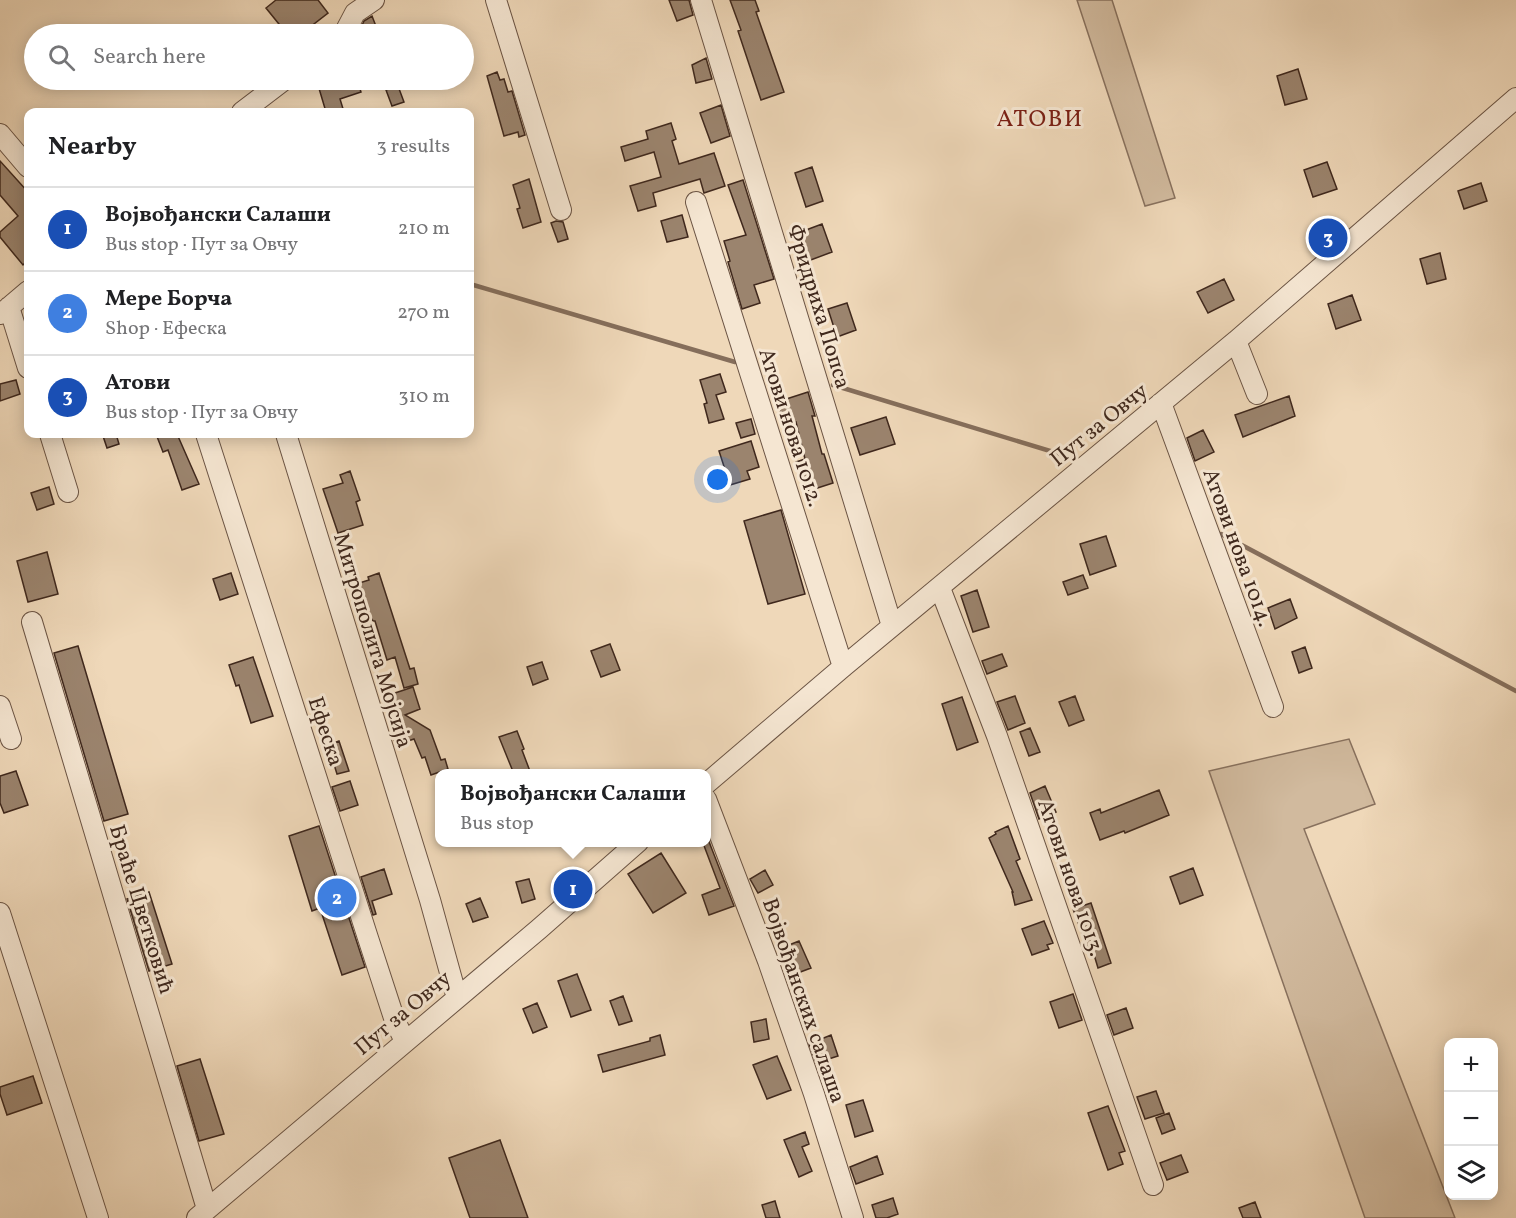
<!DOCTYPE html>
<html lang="en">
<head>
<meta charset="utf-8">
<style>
	:root { --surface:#fff; --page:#f6f6f6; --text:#202124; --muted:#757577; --line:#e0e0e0; --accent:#ea580c }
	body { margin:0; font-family:Vollkorn,serif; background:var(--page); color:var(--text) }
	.controls { position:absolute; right:18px; bottom:18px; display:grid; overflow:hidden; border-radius:12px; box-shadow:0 3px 15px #0003 }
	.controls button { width:54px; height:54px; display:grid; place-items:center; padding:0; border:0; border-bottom:2px solid var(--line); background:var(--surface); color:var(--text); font:30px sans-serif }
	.you { position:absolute; left:718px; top:480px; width:21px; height:21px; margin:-15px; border:4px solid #fff; border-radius:50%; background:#1a73e8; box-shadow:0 0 0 9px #1a73e833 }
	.badge { display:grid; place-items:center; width:39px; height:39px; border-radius:50%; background:var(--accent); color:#fff; font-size:20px; font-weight:700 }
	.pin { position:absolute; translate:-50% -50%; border:3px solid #fff; box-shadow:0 2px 6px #0006 }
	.popup { position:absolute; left:435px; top:769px; width:276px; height:78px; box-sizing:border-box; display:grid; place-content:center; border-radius:12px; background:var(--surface); filter:drop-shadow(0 2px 4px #0005); font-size:20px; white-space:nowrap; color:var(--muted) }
	.popup b { font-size:22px; color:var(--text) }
	.popup::after { content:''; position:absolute; left:50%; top:100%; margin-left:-12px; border:12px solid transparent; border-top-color:var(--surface) }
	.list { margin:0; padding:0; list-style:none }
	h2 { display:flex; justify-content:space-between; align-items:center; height:78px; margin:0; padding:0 24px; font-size:26px }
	h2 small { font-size:20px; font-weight:400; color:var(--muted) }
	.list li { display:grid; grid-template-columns:39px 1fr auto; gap:18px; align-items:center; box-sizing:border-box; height:84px; padding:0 24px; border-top:2px solid var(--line) }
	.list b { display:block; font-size:22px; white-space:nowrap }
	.list p { margin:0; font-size:20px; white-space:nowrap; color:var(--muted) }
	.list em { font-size:20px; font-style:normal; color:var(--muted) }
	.icon { flex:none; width:33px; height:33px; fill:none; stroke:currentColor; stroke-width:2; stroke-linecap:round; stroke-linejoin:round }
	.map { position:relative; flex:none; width:1516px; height:1218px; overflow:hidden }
	.search { position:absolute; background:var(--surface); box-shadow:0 3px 15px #0003; left:24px; top:24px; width:450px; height:66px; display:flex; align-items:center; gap:15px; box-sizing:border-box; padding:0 21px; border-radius:33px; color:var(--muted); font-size:22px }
	.panel { position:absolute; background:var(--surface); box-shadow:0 3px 15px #0003; left:24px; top:108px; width:450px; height:330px; border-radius:12px }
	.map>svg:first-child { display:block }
</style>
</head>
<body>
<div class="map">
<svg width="1516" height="1218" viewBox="0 0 1516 1218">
	<rect width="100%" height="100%" fill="#efd8b9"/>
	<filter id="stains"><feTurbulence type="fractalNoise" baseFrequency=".00333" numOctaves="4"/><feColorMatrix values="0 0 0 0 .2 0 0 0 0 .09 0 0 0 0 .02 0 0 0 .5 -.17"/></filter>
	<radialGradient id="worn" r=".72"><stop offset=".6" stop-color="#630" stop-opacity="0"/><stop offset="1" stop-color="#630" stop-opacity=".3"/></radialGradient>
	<!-- green -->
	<path fill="#d1ba9e" stroke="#88715e" stroke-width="1.5" d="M1077 0H1112L1175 198 1145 206Z
		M1349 739 1375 804 1304 829 1455 1218H1365L1209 771Z"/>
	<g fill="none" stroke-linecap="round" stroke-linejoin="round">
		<!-- stream -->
		<path stroke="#856e5b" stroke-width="4.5" d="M470 284 735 362
			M833 385 1060 454
			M1221 534 1516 691"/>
	</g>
	<!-- building -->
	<path fill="#9b846e" stroke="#3f281d" stroke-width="1.5" d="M276 0H318L328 13 301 34H287L266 8Z
		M669 0H689L693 15 677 21Z
		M730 0H755L759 11 756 12 784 92 761 100 738 31 741 30Z
		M372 16 379 34H363L361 28 364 21Z
		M706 58 712 79 696 83 692 65Z
		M1298 69 1307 99 1285 105 1277 76Z
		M497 72 500 80 504 79 508 92 512 91 525 135 519 137 518 132 504 136 487 76Z
		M336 80H357L361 92 340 99 344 112H326L318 85Z
		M398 86 404 102 392 106 386 90Z
		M721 105 730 136 711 143 700 113Z
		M671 123 676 139 672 141 679 164 714 153 725 186 704 193 700 179 653 193 656 206 638 211 630 186 661 177 654 152 625 161 621 147 648 139 646 131Z
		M0 161 28 192V260L23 265 0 237V232L18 216 0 195Z
		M1327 162 1337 189 1313 197 1304 170Z
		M812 167 823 201 806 207 795 173Z
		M529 179 541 222 523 228 517 209 520 208 513 185Z
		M743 180 774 279 754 285 760 303 742 309 728 262 730 261 724 241 746 235 728 185Z
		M1481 183 1487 201 1464 209 1458 191Z
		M682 215 688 237 667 242 661 221Z
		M556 221 563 222 568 239 558 242 551 223Z
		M822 224 832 252 808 261 798 233Z
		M1440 253 1446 279 1427 284 1420 259Z
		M1224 279 1234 300 1208 313 1197 292Z
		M1352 295 1361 320 1336 329 1328 304Z
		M847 303 856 330 837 337 828 309Z
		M720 374 726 392 716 395 724 419 709 423 704 404 707 403 700 380Z
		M16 380 20 394 0 401V384Z
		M808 392 815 416H812L822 454H824L833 483 805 492 796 462 805 459 796 422 785 425 777 402Z
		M1289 396 1295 416 1243 437 1235 415Z
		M886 417 895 444 860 455 851 428Z
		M751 419 755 434 741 438 736 423Z
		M1203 430 1214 452 1195 461 1187 438Z
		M116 434 119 444 107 448 103 436Z
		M156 434H177L199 484 182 490 168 450 163 452Z
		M751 441 759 467 747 471 750 479 730 485 719 451Z
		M350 471 360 500 356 502 363 525 338 533 323 489 343 483 340 475Z
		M49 487 54 504 37 510 31 493Z
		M781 510 805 594 768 604 744 521Z
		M1106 536 1116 566 1090 575 1080 544Z
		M47 552 58 594 28 602 17 561Z
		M231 573 238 594 220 600 213 579Z
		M379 573 410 669 414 668 418 684 404 688 395 657 387 660 375 621H373L371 617 364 619 359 601H361L356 584 369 580 368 577Z
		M1083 575 1088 588 1068 595 1063 582Z
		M977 590 989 627 973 632 961 596Z
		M1290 599 1297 618 1275 629 1268 608Z
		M610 644 620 670 601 677 591 651Z
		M78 646 128 814 104 821 54 653Z
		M1305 647 1312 668 1299 673 1292 652Z
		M1002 654 1007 666 987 674 982 661Z
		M253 657 273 716 251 723 239 685 236 686 229 665Z
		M542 662 548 679 533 685 527 667Z
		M413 687 420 709 405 715 430 730 441 760 445 759 448 769 431 775 425 757 422 758 414 739 396 745 392 734 404 730 392 694Z
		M1015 696 1025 723 1008 730 997 702Z
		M1075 696 1084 720 1069 726 1059 702Z
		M962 697 978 742 957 750 942 704Z
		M1030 728 1040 752 1029 756 1020 732Z
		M517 731 524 749 522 750 531 774H514L499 737Z
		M339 741 349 771 337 774 328 745Z
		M16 771 28 805 4 813 0 803V776Z
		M350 781 358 805 340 811 332 787Z
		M1045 786 1056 812 1039 819 1030 793Z
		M1159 790 1169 815 1125 833 1124 831 1100 840 1090 813 1100 809 1101 813Z
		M319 826 365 967 342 975 320 908 312 911 289 836Z
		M1008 826 1020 859 1016 861 1032 900 1015 905 1012 892H1013L989 838 996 834 995 832Z
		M706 834 734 906 709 915 702 895 720 888 703 843H706Z
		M661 853 686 893 653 913 628 874Z
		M1193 868 1203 895 1180 904 1170 877Z
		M384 869 392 894 372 901 376 914 373 915 361 877Z
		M765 870 773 885 758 893 750 879Z
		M529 879 535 899 522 903 516 882Z
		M149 892 172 964 149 971 127 899Z
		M480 898 488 917 473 922 466 904Z
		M1091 903 1111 963 1098 968 1092 948 1088 949 1073 909Z
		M1044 921 1053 943 1047 945 1049 949 1032 955 1022 929Z
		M799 941 811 968 795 974 784 947Z
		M577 974 591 1010 571 1017 558 981Z
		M1073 994 1082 1020 1059 1028 1050 1002Z
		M623 996 632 1021 619 1025 610 1001Z
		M537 1003 547 1027 533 1033 523 1009Z
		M1126 1008 1133 1028 1114 1035 1107 1015Z
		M766 1019 769 1039 754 1042 751 1022Z
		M660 1035 665 1055 603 1072 598 1055 650 1041V1038Z
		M831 1035 838 1056 816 1063 809 1044Z
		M777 1056 791 1090 767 1099 753 1065Z
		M200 1059 224 1134 199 1141 177 1066Z
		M33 1076 42 1103 7 1115 0 1094V1087Z
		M1156 1091 1164 1113 1145 1119 1137 1097Z
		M863 1100 873 1131 855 1137 846 1105Z
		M1108 1106 1125 1151 1119 1153 1123 1164 1108 1170 1088 1113Z
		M1169 1113 1175 1129 1162 1134 1156 1118Z
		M805 1132 809 1144 802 1147 812 1171 799 1177 784 1140Z
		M500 1140 528 1218H470L449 1158Z
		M1181 1155 1188 1172 1167 1180 1160 1163Z
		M877 1156 883 1174 856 1184 850 1167Z
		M893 1198 898 1214 887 1218H876L872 1205Z
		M775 1201 780 1218H766L762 1205Z
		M1255 1202 1261 1218H1243L1239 1208Z"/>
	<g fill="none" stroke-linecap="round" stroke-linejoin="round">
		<!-- minor casing -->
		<g stroke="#6b5444" stroke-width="22">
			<path id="minor" d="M496 0 561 210
				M701 0 892 626
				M342 34 345 32 355 13 374 0
				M242 112 284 80
				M0 134 28 167
				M696 202 843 667
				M9 307 28 368
				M1 314 28 291
				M1236 341 1257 394
				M1161 403 1273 707
				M50 434 68 492
				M206 434 368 938 395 1021 405 1041
				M286 434 430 900 457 998
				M940 588 997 736 1153 1185
				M32 622 207 1209
				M0 706 11 739
				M706 784 843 667 1236 341 1516 98
				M706 799 768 961 814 1094 853 1218
				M0 913 98 1218
				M197 1218 539 929 638 842"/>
		</g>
		<!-- minor -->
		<use href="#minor" stroke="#f5e6d2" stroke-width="20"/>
	</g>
	<g text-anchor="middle" stroke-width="6" stroke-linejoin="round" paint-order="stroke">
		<!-- street labels -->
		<g font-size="22" fill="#3f281d" stroke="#f5e6d2">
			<text transform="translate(820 306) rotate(73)" y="8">Фридриха Попса</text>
			<text transform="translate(1098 424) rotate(-39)" y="8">Пут за Овчу</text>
			<text transform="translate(792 427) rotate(72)" y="8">Атови нова 1012.</text>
			<text transform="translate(1239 547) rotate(70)" y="8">Атови нова 1014.</text>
			<text transform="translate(374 640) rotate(73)" y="8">Митрополита Мојсија</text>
			<text transform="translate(327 731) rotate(72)" y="8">Ефеска</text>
			<text transform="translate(1072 877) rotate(71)" y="8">Атови нова 1013.</text>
			<text transform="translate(143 909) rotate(73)" y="8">Браће Цветковић</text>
			<text transform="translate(805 1000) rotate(71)" y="8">Војвођанских салаша</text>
			<text transform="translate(402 1012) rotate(-40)" y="8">Пут за Овчу</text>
		</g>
		<!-- neighbourhood labels -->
		<g font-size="24" letter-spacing="1.5" fill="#7a1f14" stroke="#f5e6d2">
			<text x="1040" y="126">АТОВИ</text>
		</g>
	</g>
	<rect width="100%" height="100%" filter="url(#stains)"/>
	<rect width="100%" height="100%" fill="url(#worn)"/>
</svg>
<div class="controls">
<button>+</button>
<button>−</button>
<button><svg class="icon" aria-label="layers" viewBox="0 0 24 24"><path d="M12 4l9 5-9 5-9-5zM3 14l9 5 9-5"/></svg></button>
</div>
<div class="you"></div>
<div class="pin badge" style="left:573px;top:889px;background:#1a4fb4">1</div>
<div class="popup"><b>Војвођански Салаши</b>Bus stop</div>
<div class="pin badge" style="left:337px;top:898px;background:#3f7fe0">2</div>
<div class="pin badge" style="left:1328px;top:238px;background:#1a4fb4">3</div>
<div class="search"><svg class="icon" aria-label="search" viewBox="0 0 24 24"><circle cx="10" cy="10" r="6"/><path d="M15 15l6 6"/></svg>Search here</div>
<section class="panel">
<h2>Nearby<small>3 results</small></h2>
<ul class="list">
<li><span class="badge" style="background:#1a4fb4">1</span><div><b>Војвођански Салаши</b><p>Bus stop · Пут за Овчу</p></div><em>210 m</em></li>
<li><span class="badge" style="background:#3f7fe0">2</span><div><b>Мере Борча</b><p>Shop · Ефеска</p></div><em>270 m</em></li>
<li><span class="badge" style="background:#1a4fb4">3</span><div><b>Атови</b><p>Bus stop · Пут за Овчу</p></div><em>310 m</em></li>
</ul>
</section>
</div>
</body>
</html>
